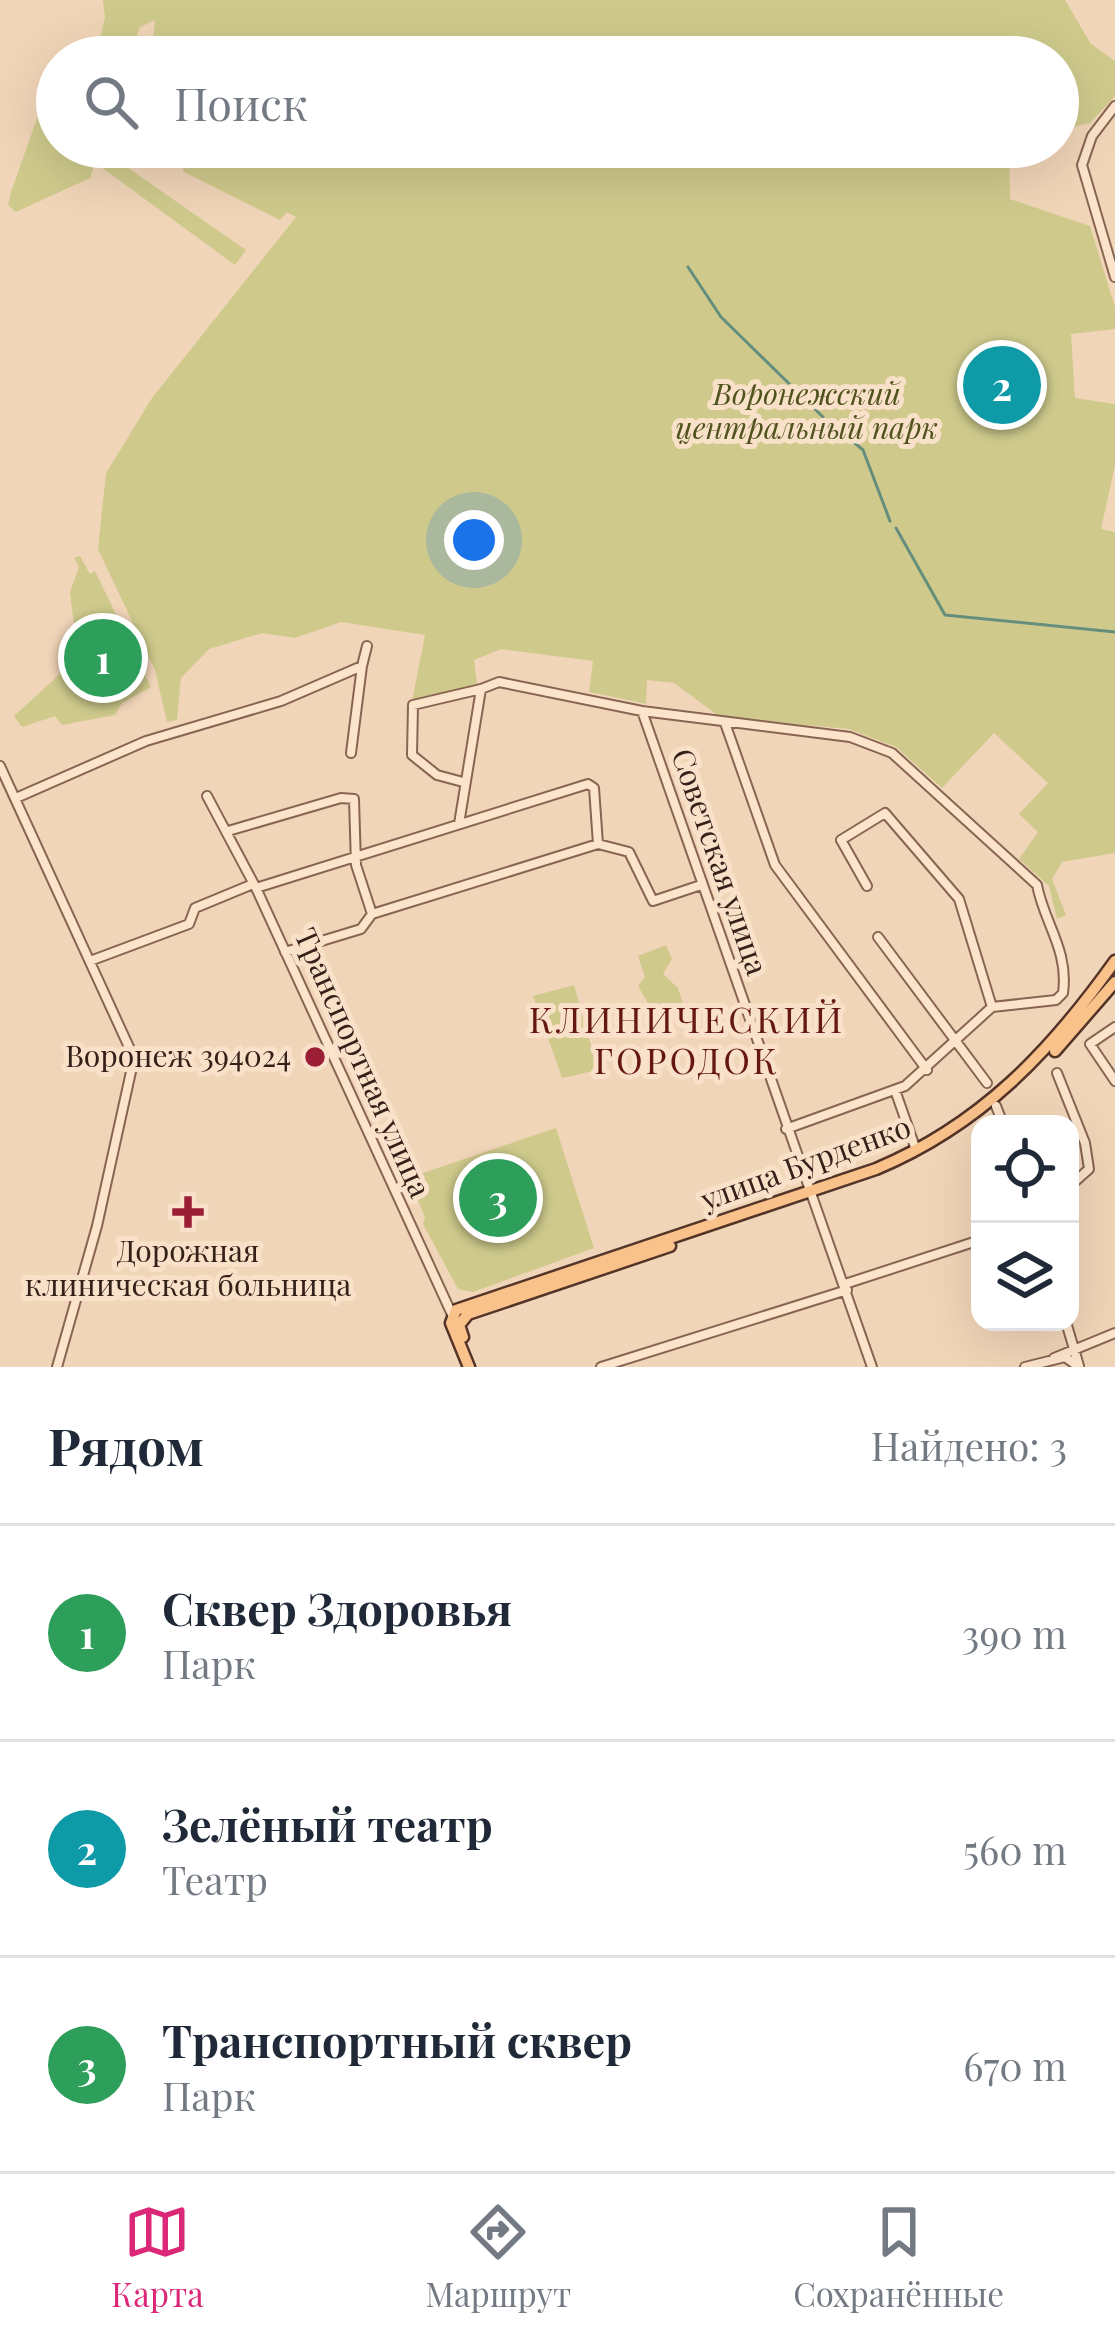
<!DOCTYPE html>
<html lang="ru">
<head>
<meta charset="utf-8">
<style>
	:root { --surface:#fff; --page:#f2f2f3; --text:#1f2937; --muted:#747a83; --line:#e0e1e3; --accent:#db2777 }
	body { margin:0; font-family:"Playfair Display",serif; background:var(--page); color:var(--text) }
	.controls { position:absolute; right:36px; bottom:36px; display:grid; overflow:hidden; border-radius:24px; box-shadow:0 12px 48px #0002 }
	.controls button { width:108px; height:108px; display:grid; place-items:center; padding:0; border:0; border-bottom:3px solid var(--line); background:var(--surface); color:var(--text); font:60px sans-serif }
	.you { position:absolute; left:474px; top:540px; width:42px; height:42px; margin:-30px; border:9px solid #fff; border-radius:50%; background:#1a73e8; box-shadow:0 0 0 18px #1a73e833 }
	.badge { display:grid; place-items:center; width:78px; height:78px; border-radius:50%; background:var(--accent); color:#fff; font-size:39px; font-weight:700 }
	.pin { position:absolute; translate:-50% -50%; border:6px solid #fff; box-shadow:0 3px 12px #0006 }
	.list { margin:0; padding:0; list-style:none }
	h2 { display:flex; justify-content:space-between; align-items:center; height:156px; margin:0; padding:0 48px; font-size:51px }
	h2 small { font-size:39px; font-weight:400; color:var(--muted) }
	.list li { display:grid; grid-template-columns:78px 1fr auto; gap:36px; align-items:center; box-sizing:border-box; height:216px; padding:0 48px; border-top:3px solid var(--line) }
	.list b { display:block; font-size:45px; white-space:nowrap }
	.list p { margin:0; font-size:39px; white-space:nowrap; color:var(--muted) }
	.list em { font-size:39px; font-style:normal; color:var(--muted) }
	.icon { flex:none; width:66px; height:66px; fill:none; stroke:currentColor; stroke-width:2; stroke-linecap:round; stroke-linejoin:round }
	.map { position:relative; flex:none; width:1115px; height:1367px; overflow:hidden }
	.search { position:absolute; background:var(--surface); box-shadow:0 12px 48px #0002; left:36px; right:36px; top:36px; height:132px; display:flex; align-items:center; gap:30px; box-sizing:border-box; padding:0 42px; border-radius:66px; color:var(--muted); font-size:45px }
	.sheet { height:804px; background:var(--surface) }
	nav { display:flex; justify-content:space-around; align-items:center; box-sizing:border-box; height:168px; border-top:3px solid var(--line); background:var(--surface); font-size:33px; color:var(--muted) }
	nav a { display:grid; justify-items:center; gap:6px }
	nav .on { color:var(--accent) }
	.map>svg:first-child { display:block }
</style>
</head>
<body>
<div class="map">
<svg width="1115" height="1367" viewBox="0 0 1115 1367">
	<rect width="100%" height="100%" fill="#f1d5b8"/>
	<!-- green -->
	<path fill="#cfca8c" d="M103 0H1065L1091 44 1115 61V96L1090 123 1058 130V57H151L155 20 140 27 129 57H95L105 18Z
		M57 62V147H101L90 178 16 212 8 205 11 192Z
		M152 147H1009L1010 199 1090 226 1115 307V329L1071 334 1075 398 1115 404V465L1101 529 1115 532V853L1062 862 1052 879 1066 915 1057 919 1049 886 1019 859 1038 832 1019 814 1048 783 994 733 942 788 896 747 849 729 720 717 674 683 647 680 646 704 589 692 593 661 501 649 474 660 477 684 412 701 425 635 341 622 295 638 262 633 209 649 181 678 177 720 167 722 155 670 98 549 106 473 152 398 296 217 287 212 280 220 184 172 180 161Z
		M108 154 246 250 235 265 101 167Z
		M80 556 90 574 95 571 151 687 122 703 115 715 62 725 55 716 22 727 14 716 59 675 76 641 70 592 79 567 74 558Z
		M666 945 672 959 663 974 678 988 684 1007 651 1009 638 986 645 977 638 956Z
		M574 985 598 1070 562 1078 533 996Z
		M556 1128 594 1248 473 1292 458 1289 423 1224 425 1217 408 1178Z"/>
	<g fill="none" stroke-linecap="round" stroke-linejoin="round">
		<!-- stream -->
		<path stroke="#658e7c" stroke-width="3" d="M688 267 721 317 823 417
			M829 421 863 450 890 521
			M896 528 945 615 1115 632"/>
		<!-- minor casing -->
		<g stroke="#886552" stroke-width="12">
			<path id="minor" d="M1115 106 1092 136 1082 165 1115 277
				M362 666 367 646
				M642 711 872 1367
				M725 723 775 865 927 1070
				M0 766 134 1058 97 1226 57 1367
				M463 782 437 775 412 755 413 705 481 689
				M207 796 256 888 455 1321
				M16 798 146 741 281 701 362 666 351 753
				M459 824 481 689 499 682 642 711 850 737 892 753 1037 885C1044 923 1069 950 1063 993L1056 1000 992 1007
				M228 831 341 798 354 799 356 865 372 914
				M867 886 841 840 885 813 959 899 992 1007
				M256 888 588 784 594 788 598 844
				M878 937 987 1083
				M285 952 361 929 372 914 598 844 629 852 653 901 701 885
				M90 961 189 924 195 908 253 884
				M1115 1027 1090 1044 1115 1081
				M1057 1073 1085 1143 1089 1169 1070 1186
				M895 1090 916 1150
				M996 1106 1003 1124
				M786 1129 905 1086 992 1007
				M845 1284 980 1240
				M1066 1322 1079 1366
				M1054 1358 1115 1333
				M601 1367 847 1290
				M1025 1367 1065 1357 1079 1367"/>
		</g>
		<!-- major casing -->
		<g stroke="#543428" stroke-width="15">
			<path id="major" d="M1055 1051 1115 982
				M463 1337 459 1325 468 1314 670 1246
				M469 1367 451 1323 456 1310 876 1169C981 1125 1050 1052 1115 961"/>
		</g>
		<!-- minor -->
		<use href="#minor" stroke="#fce4cb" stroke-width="8"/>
		<!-- major -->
		<use href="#major" stroke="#f9c28b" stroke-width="10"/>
	</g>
	<!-- markers -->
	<g fill="#9b1e36" stroke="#f8e1c8" stroke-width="4.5">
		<circle cx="315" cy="1057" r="12"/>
		<path d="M182 1194h12v12h12v12h-12v12h-12v-12h-12v-12h12z"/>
	</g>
	<g text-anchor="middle" stroke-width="10" stroke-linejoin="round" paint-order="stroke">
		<!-- park labels -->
		<g font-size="30" font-style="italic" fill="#50531e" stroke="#f8e1c8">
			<text x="807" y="405">Воронежский<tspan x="807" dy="34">центральный парк</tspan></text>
		</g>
		<!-- street labels -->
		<g font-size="30" fill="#352119" stroke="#f8e1c8">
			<text transform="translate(719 862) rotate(71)" y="10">Советская улица</text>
			<text transform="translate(362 1063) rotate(66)" y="10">Транспортная улица</text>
			<text transform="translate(806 1164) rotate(-20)" y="10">улица Бурденко</text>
		</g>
		<!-- poi labels -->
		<g font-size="30" fill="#352119" stroke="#f8e1c8" text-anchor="end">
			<text x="291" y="1067">Воронеж 394024</text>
			<text x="188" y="1262" text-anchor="middle">Дорожная<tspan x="188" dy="34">клиническая больница</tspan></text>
		</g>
		<!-- quarter labels -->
		<g font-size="36" letter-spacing="3" fill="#651715" stroke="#f8e1c8">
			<text x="687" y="1033">КЛИНИЧЕСКИЙ<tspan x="687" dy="41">ГОРОДОК</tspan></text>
		</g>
	</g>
</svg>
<div class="controls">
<button><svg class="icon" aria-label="locate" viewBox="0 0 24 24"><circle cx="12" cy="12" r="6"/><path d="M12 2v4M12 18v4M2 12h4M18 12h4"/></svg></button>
<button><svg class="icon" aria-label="layers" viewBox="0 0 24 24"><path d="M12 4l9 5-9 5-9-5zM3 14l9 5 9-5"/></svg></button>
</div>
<div class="you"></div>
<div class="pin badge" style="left:103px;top:658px;background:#2e9e5b">1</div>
<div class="pin badge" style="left:1002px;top:385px;background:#0f9aa8">2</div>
<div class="pin badge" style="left:498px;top:1198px;background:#2e9e5b">3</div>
<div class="search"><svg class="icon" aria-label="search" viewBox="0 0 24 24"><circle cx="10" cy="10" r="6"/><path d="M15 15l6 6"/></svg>Поиск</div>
</div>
<section class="sheet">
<h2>Рядом<small>Найдено: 3</small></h2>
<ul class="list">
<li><span class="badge" style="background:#2e9e5b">1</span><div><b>Сквер Здоровья</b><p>Парк</p></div><em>390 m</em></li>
<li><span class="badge" style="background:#0f9aa8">2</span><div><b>Зелёный театр</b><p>Театр</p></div><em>560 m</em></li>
<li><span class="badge" style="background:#2e9e5b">3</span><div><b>Транспортный сквер</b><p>Парк</p></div><em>670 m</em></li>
</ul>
</section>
<nav>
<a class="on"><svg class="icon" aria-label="map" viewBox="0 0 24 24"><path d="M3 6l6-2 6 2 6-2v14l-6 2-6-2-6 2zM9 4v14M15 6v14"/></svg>Карта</a>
<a><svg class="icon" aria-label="directions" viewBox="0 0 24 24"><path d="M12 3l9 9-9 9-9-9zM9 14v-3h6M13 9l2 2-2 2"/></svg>Маршрут</a>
<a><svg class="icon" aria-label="saved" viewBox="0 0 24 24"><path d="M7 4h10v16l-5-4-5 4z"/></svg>Сохранённые</a>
</nav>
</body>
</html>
